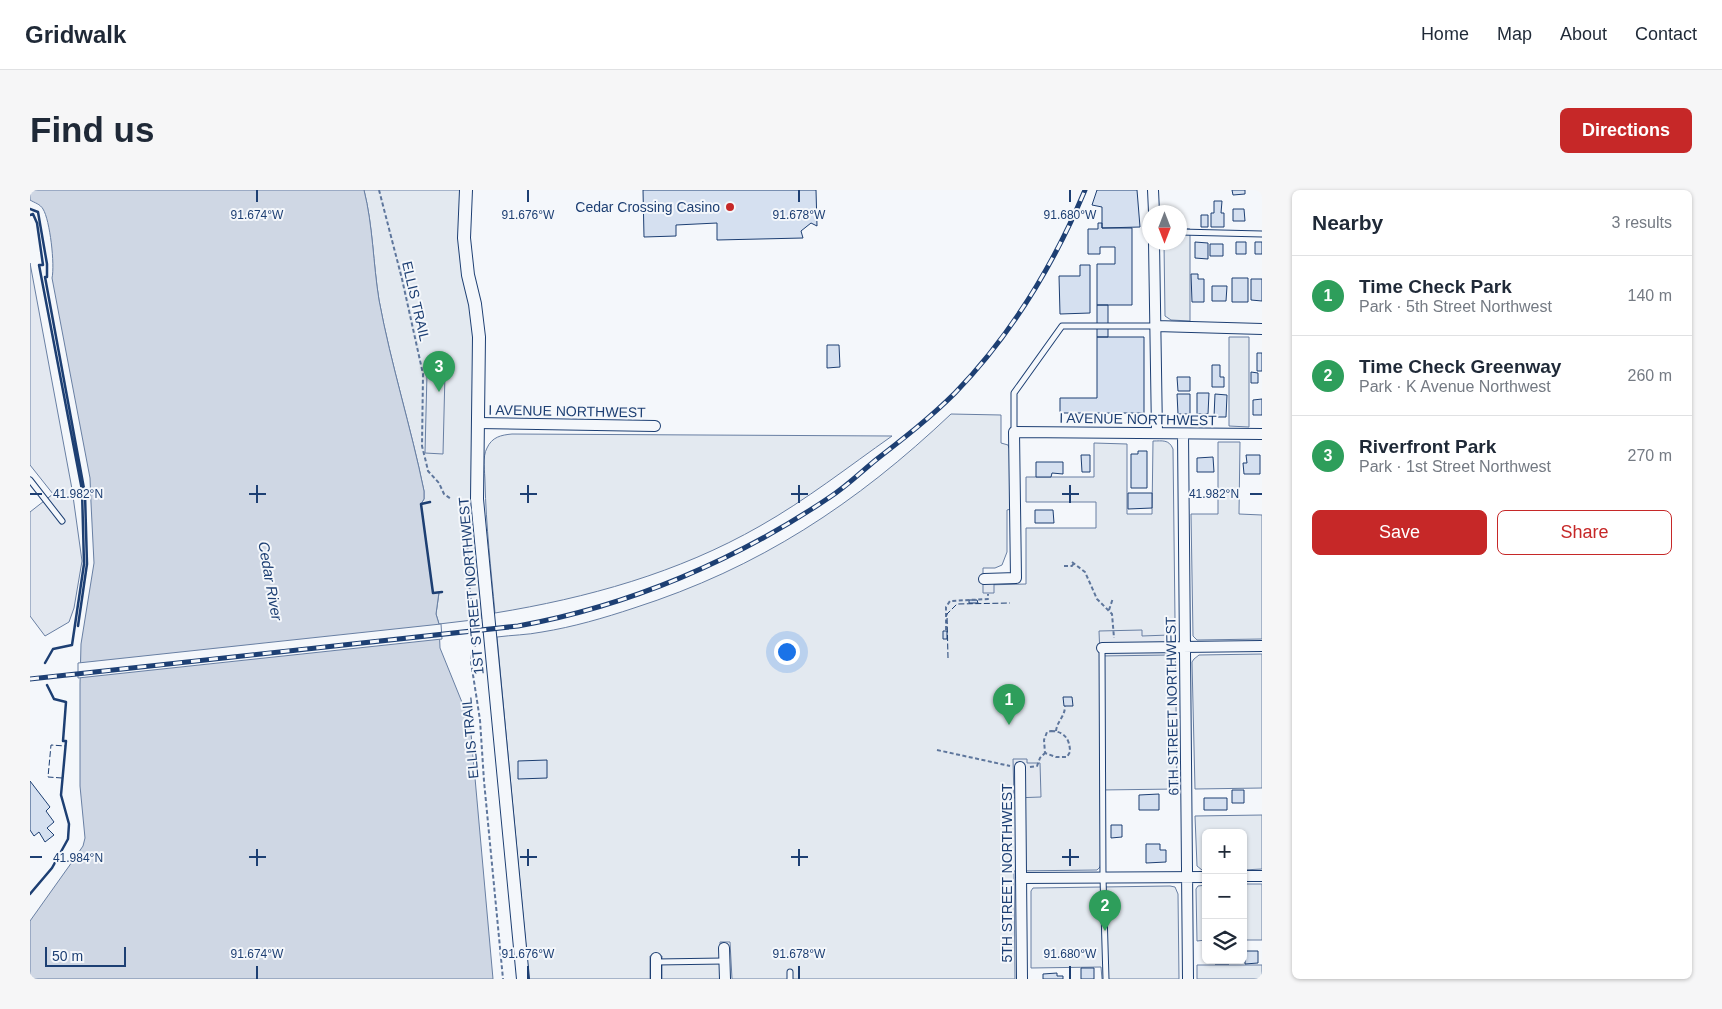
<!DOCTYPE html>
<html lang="en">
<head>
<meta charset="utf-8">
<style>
	:root { --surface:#fff; --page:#f6f6f7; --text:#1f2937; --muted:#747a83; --line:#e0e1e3; --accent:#c62828 }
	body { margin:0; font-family:Arial,sans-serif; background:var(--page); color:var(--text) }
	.controls { position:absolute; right:15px; bottom:15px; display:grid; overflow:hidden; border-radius:8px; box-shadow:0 1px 4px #0004 }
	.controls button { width:45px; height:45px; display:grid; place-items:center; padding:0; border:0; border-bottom:1px solid var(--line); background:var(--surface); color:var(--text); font:25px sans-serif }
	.compass { position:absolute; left:1112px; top:15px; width:45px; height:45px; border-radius:50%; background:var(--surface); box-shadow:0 1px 4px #0004; rotate:180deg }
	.scale { position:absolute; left:15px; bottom:12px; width:81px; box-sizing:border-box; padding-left:5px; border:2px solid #1d3f73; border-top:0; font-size:14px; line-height:18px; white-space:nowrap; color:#1d3f73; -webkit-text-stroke:4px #f4f7fb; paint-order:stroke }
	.you { position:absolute; left:756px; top:461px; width:18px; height:18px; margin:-12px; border:4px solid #fff; border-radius:50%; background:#1a73e8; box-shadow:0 0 0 8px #1a73e833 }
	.badge { display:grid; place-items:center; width:32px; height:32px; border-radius:50%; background:var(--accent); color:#fff; font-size:16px; font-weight:700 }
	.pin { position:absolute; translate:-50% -41px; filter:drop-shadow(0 1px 2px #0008) }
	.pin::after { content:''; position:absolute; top:26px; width:18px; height:15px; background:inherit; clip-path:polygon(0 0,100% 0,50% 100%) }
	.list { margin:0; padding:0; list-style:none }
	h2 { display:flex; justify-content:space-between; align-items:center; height:65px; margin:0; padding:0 20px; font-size:21px }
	h2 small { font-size:16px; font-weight:400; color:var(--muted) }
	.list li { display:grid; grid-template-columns:32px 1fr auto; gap:15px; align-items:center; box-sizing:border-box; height:80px; padding:0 20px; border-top:1px solid var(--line) }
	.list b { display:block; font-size:19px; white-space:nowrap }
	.list p { margin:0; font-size:16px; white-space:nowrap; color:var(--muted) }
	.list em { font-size:16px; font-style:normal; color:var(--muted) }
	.actions { display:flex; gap:10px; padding:15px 20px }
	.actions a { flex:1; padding:11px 0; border:1px solid var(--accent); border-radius:8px; text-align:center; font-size:18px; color:var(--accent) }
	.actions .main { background:var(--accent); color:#fff }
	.icon { flex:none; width:28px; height:28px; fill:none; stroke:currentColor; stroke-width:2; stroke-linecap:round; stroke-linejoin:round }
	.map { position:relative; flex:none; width:1232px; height:789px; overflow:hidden; border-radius:8px }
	header { display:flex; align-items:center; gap:30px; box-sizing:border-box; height:70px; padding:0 25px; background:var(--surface); border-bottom:1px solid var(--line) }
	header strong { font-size:24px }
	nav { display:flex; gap:28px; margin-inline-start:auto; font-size:18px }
	.intro { display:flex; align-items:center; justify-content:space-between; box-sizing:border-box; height:120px; padding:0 30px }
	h1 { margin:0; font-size:35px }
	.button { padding:12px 22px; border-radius:8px; background:var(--accent); color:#fff; font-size:18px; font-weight:700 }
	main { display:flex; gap:30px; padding:0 30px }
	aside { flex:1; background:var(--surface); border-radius:8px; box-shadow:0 1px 4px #0004 }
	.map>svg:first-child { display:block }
</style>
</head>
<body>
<header>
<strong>Gridwalk</strong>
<nav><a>Home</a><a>Map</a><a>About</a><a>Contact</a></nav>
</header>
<div class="intro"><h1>Find us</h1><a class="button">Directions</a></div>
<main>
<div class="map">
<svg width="1232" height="789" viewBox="0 0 1232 789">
	<rect width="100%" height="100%" fill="#f4f7fb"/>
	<!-- green -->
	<path fill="#e3e9f0" stroke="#687fa3" d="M334 0H436L448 145 453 370 451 429 409 434 406 424 409 403H403L391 314 394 309V301C381 237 361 175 349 110 343 73 343 36 334 0Z
		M1150 38 1160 39V131L1141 130 1135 126 1134 53 1150 52Z
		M1199 147H1219V237L1199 236Z
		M921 224 971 225V253L978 255 980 260 981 319 977 320V362L972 375 965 378H953V395L996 394V338H1066V312H996V287H1064V253L1097 254V324H1122L1123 251C1132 251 1139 249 1143 259L1147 599 1070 600 1071 672 1070 677 1067 680 984 681 985 789H702L700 752H690L691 789H632V766H620V789H499L467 447C482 445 497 445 512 442 543 437 574 428 604 418 729 378 826 314 921 224Z
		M482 244 862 246C818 277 776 310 730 336 648 383 557 408 465 423 461 379 456 336 455 292 455 282 452 267 457 258 462 247 471 245 482 244Z
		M1188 252H1210L1209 324 1232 325V449L1167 450 1163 446 1161 324H1188Z
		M1232 464V598L1165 599 1162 472 1164 469 1169 465Z
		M1232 625V679L1213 680V643H1176V680H1172L1167 676 1165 626Z
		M1213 694H1232V750H1213Z
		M1176 695V750L1167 751 1166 699 1168 696Z
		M1140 696 1145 697 1148 704 1149 789H1072L1071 777 1001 778V701L1003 698Z
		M1167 775H1232V789H1167Z"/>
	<!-- parking -->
	<path fill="#e3e8f0" stroke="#687fa3" d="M0 73 42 299 52 371 44 418 39 432 15 446 0 426V322L23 304 0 275Z
		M397 183H415L413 264 395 263Z
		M953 391H964V403H953Z
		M1112 440V446L1139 445V465L1070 466 1069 441Z
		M983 569H997V573H1010L1011 607 984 608Z"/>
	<!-- water -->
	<path fill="#cfd7e4" stroke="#687fa3" d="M0 0H334C343 36 343 73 349 110 361 175 381 237 394 301V309L391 314 403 403 409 402 406 424 409 434 410 458 440 532 463 789H0V731L42 672 53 656 55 648 50 596V494L51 454 64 373 61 313 60 288 22 88C25 75 20 30 13 19 10 14 5 13 0 10Z"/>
	<!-- pier -->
	<path fill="#f4f7fb" stroke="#687fa3" d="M411 434 412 449 48 488V473Z"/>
	<!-- building -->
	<path fill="#d5e0f0" stroke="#1d3f73" d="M613 0H786L787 36 781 33 771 41 773 48 687 50V33L646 35V46L614 47Z
		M1067 0H1107L1110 37 1072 38V17L1062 15Z
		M1202 0H1215V4L1203 5Z
		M1184 11H1192L1191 23H1194V37H1181V23H1184Z
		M1203 19H1214L1215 31H1203Z
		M1171 25H1178V37H1171Z
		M1068 33H1072V38H1102V115H1067V74H1085V57H1070V64H1058V39H1068Z
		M1165 52 1178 53V69L1165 68Z
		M1206 52H1216V64H1206Z
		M1225 52H1232V64H1225Z
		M1180 54H1193V66H1180Z
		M1050 75H1060V123L1030 124 1029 86H1050Z
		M1161 84H1168V89H1174V112H1162Z
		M1202 88H1218V112H1202Z
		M1221 89H1232V111L1221 110Z
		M1182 96H1197L1196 111H1182Z
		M1067 115H1078V147H1067Z
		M1067 147H1114V223H1030V208H1067Z
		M797 155H809L810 177 797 178Z
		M1227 163H1232V181H1227Z
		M1182 175H1190V187H1194V197H1182Z
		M1221 182 1228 183V193H1221Z
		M1147 187H1160V201H1148Z
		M1167 203H1179L1178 224H1167Z
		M1147 204H1160V224H1148Z
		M1185 204 1197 205 1196 227H1184Z
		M1232 209V225H1223V210Z
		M1108 261H1117V298H1101V264H1108Z
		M1051 265H1060V282H1052Z
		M1216 265H1230V284H1214L1213 273H1217Z
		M1183 267 1184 282H1167V268Z
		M1006 272H1033V284L1022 283 1021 287H1006Z
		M1098 303H1122V318L1098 319Z
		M1005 320H1023L1024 333H1005Z
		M939 410H947L948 413H939Z
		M913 441H917V449H913Z
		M1033 507H1042L1043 516H1034Z
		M517 570V588L488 589V571Z
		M0 591 20 617 16 621 24 632 17 638 24 645 15 652 9 642 4 646 0 640Z
		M1202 600H1214V613H1202Z
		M1129 604V620H1109V605Z
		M1174 608H1197V620H1174Z
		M1081 635H1092V647L1081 648Z
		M1116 654H1130V660H1136V672L1116 673Z
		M1215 761H1228V773L1215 774Z
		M1186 770H1199V774H1185Z
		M1051 778H1064V789H1051Z
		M1027 783V786H1033V789H1013V784Z"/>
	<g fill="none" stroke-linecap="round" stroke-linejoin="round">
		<!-- service casing -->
		<g stroke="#1d3f73" stroke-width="7">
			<path id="service" d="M1150 42 1232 44
				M984 242V203L1032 136H1125
				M0 290 32 331
				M1072 458 1073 688 1076 789
				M626 772 694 771
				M760 782V789"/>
		</g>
		<!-- minor casing -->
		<g stroke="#1d3f73" stroke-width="12">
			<path id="minor" d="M1123 0 1124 22
				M1124 52 1127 243
				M1126 136 1232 139
				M448 233 625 236
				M1153 244 1158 789
				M954 389 986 388 984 242 1232 244
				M1072 458 1232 456
				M990 577 992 789
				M1213 686H1232
				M991 688 1176 687
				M694 758 695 789
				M626 768V789"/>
		</g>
		<!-- tertiary casing -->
		<g stroke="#1d3f73" stroke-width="14">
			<path id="tertiary" d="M436 0 434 48 438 85 445 114 449 147 447 309 493 789"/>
		</g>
		<!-- path -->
		<path stroke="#5e769c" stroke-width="2" stroke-dasharray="4 2.5" stroke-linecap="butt" d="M349 0 372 89 393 184 392 256 396 272 398 281 409 293 414 304 421 309
			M436 330 440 403 441 409 446 416
			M1042 372 1055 382 1067 409 1082 424 1084 448
			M1034 376H1042L1044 373
			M1079 420 1083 408
			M916 440V417L920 411 958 409V404
			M449 447 442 462 441 472 450 530 454 591 473 789
			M1021 541C1034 541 1040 549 1040 562L1037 567H1026L1015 563 1014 550 1017 542Z
			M1026 541C1027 531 1035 527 1035 516
			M907 560 980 576
			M1000 577 1007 576 1010 568 1015 563"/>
		<!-- service -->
		<use href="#service" stroke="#f4f7fb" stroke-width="5"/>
		<!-- minor -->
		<use href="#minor" stroke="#f4f7fb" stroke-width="10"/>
		<!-- tertiary -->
		<use href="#tertiary" stroke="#f4f7fb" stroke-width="12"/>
		<!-- rail casing -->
		<g stroke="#1d3f73" stroke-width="5">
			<path id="rail" d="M0 489 488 436C599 416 707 370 800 307 817 296 832 281 847 269 874 248 901 227 925 203 981 145 1024 74 1055 0"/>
		</g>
		<!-- rail -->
		<use href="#rail" stroke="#f4f7fb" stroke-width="3" stroke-dasharray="9" stroke-linecap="butt"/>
		<!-- fence -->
		<path stroke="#1d3f73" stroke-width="1" stroke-dasharray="6 2.5" stroke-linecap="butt" d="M918 468 917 424 927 414 980 413
			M32 588 18 587 21 555 35 556"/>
		<!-- wall -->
		<path stroke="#1d3f73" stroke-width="2.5" d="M0 19 8 22 17 74V87H15L55 304 57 374 48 436
			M0 25 3 24 7 33 13 75H9L52 300 54 374 42 455 23 459 15 473
			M400 312 391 314 403 403 412 402
			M0 704 22 678 38 649 39 634 31 605 36 551H33L36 512 24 509 17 495"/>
	</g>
	<!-- ticks -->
	<path fill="none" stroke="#1d3f73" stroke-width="2" d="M227 0V12M498 0V12M769 0V12M1040 0V12M227 295V313M498 295V313M769 295V313M1040 295V313M0 304H12M219 304H236M490 304H507M761 304H778M1032 304H1049M1220 304H1232M227 659V676M498 659V676M769 659V676M1040 659V676M0 667H12M219 667H236M490 667H507M761 667H778M1032 667H1049M227 776V789M498 776V789M769 776V789M1040 776V789"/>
	<!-- markers -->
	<circle fill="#c62828" stroke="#f4f7fb" stroke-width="2" cx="700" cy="17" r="5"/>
	<g text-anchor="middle" stroke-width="4" stroke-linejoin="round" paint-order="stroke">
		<!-- poi labels -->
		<g font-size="14" fill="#1d3f73" stroke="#f4f7fb" text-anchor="end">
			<text x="690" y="22">Cedar Crossing Casino</text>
		</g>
		<!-- street labels -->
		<g font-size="14" fill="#1d3f73" stroke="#f4f7fb">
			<text transform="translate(386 111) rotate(77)" y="5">ELLIS TRAIL</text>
			<text transform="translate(537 221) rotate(1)" y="5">I AVENUE NORTHWEST</text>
			<text transform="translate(1108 229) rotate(1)" y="5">I AVENUE NORTHWEST</text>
			<text transform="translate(441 396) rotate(-95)" y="5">1ST STREET NORTHWEST</text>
			<text transform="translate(1142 516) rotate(-91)" y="5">6TH STREET NORTHWEST</text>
			<text transform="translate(440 548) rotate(-95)" y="5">ELLIS TRAIL</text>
			<text transform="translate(977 683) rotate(-90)" y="5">5TH STREET NORTHWEST</text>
		</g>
		<!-- water labels -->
		<g font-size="15" font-style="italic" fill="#1d3f73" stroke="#f4f7fb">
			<text transform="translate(240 391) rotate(80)" y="5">Cedar River</text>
		</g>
	</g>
	<g font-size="12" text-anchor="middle" fill="#1d3f73" stroke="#f4f7fb" stroke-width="4" stroke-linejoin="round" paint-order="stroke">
		<text x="227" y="29">91.674°W</text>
		<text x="498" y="29">91.676°W</text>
		<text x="769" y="29">91.678°W</text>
		<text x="1040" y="29">91.680°W</text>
		<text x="1184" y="308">41.982°N</text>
		<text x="48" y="308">41.982°N</text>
		<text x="48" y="672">41.984°N</text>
		<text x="227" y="768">91.674°W</text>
		<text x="498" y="768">91.676°W</text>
		<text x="769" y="768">91.678°W</text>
		<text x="1040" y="768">91.680°W</text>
	</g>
</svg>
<div class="controls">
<button>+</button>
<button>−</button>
<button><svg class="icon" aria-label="layers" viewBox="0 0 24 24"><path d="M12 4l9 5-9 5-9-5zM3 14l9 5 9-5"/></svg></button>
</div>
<svg class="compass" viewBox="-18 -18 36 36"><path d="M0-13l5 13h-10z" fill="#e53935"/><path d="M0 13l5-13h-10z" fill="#747a83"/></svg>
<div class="scale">50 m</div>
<div class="you"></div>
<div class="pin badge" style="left:979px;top:535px;background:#2e9e5b">1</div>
<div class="pin badge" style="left:1075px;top:741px;background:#2e9e5b">2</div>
<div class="pin badge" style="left:409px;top:202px;background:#2e9e5b">3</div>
</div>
<aside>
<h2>Nearby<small>3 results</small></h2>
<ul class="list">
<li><span class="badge" style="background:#2e9e5b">1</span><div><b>Time Check Park</b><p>Park · 5th Street Northwest</p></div><em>140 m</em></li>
<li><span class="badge" style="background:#2e9e5b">2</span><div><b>Time Check Greenway</b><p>Park · K Avenue Northwest</p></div><em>260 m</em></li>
<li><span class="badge" style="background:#2e9e5b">3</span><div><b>Riverfront Park</b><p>Park · 1st Street Northwest</p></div><em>270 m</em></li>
</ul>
<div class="actions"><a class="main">Save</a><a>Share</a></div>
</aside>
</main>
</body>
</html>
